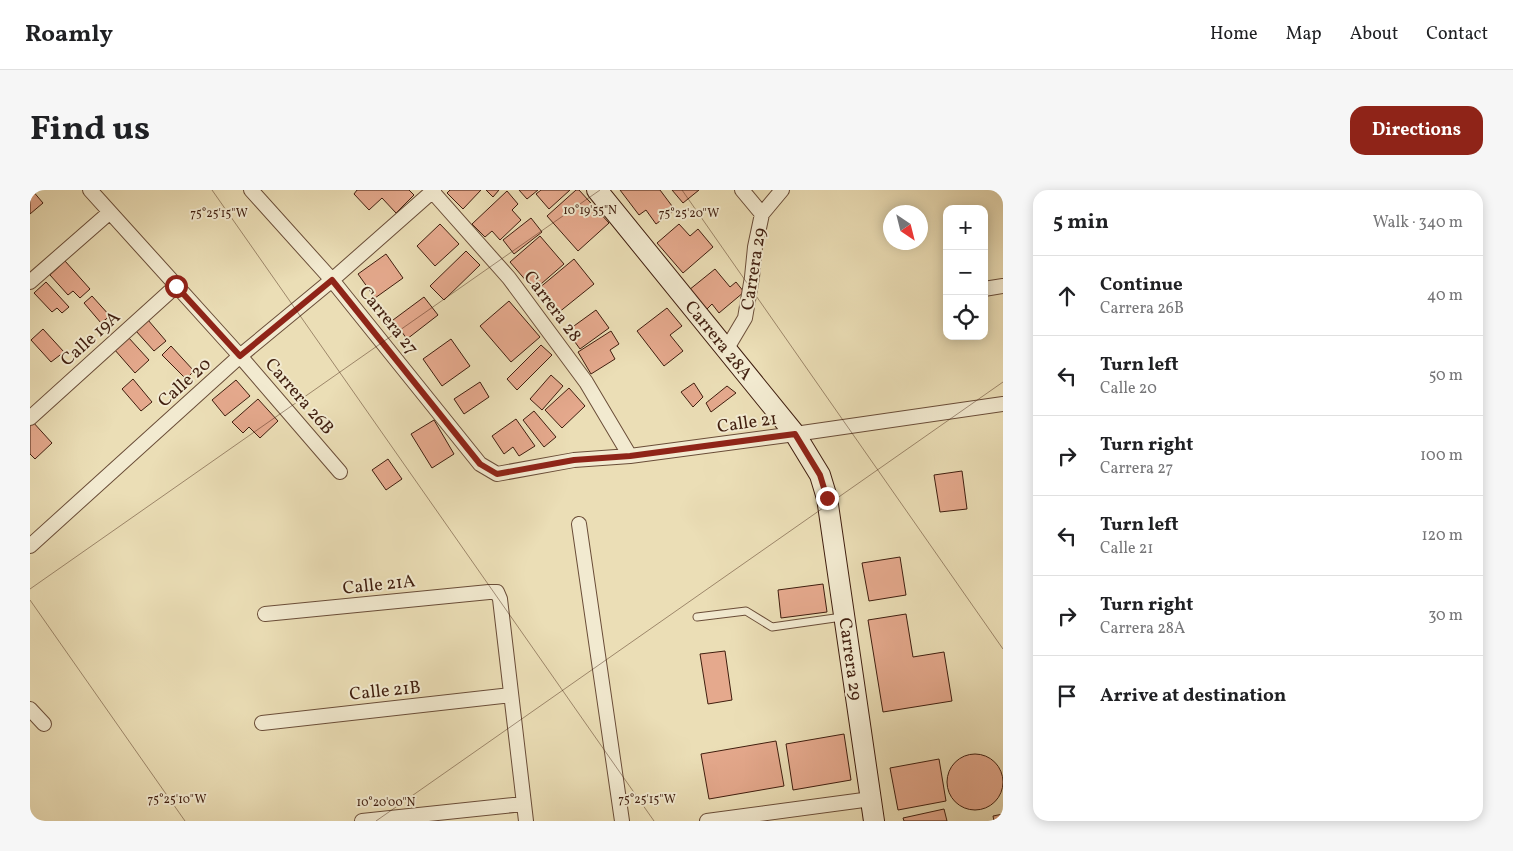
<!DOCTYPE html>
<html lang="en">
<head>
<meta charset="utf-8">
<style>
	:root { --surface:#fff; --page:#f6f6f6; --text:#202124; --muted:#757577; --line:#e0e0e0; --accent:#8f2418 }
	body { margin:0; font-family:Vollkorn,serif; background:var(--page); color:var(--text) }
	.controls { position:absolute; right:15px; top:15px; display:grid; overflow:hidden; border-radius:10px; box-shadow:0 2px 12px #0003 }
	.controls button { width:45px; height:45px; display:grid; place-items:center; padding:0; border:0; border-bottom:1px solid var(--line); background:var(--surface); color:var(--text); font:25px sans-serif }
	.compass { position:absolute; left:853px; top:15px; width:45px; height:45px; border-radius:50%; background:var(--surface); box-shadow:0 2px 12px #0003; rotate:145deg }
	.stop { position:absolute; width:15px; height:15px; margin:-11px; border:4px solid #8f2418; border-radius:50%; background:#fff }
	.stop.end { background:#8f2418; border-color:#fff; box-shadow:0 1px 5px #0008 }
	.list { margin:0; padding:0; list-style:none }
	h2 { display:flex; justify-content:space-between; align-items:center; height:65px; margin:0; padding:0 20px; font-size:21px }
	h2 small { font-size:16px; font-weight:400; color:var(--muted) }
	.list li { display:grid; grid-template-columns:32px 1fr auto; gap:15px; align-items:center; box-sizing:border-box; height:80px; padding:0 20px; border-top:1px solid var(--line) }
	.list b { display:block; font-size:19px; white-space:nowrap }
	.list p { margin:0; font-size:16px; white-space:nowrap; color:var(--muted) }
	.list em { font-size:16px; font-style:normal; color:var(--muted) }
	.icon { flex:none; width:28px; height:28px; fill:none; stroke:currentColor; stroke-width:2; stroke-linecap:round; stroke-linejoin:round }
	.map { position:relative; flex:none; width:973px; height:631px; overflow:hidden; border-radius:15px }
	header { display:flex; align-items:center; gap:30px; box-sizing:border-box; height:70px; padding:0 25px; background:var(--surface); border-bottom:1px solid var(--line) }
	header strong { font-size:24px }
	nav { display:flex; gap:28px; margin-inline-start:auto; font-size:18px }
	.intro { display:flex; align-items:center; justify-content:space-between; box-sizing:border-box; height:120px; padding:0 30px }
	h1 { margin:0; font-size:35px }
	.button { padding:12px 22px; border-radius:15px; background:var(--accent); color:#fff; font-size:18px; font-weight:700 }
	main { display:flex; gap:30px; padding:0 30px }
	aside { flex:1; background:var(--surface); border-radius:15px; box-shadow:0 2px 12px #0003 }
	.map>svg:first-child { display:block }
</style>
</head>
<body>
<header>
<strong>Roamly</strong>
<nav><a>Home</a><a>Map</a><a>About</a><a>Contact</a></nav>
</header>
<div class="intro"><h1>Find us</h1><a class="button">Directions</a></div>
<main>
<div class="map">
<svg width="973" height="631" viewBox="0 0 973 631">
	<rect width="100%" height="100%" fill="#ebdeb6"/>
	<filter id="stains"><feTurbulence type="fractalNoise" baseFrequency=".004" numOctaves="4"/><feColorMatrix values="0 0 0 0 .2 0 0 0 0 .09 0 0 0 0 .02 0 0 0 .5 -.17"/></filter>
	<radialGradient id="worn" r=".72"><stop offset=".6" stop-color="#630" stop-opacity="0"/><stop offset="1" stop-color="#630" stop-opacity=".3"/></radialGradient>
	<!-- building -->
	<path fill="#e5a98d" stroke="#3f1d0e" d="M0 0H2L13 13 0 24Z
		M327 0H379L384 5 366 23 352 8 339 20 324 4Z
		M420 0H451L433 19 417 3Z
		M456 0H469L463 7Z
		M489 0H508L497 9Z
		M511 0H540L519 19 506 4Z
		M546 0H549L579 33 548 61 517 26Z
		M590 0H630L645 20 626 34 616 20 609 25Z
		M642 0H669L653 13Z
		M477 1 488 14 482 20 491 30 470 50 462 41 455 47 442 34Z
		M501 28 512 42 484 64 473 50Z
		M410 34 429 54 405 76 387 56Z
		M649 34 660 46 668 39 683 57 653 83 627 53Z
		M510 46 534 74 504 100 480 72Z
		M436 61 450 75 414 110 400 96Z
		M356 64 373 88 345 108 328 84Z
		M544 69 564 94 528 123 508 99Z
		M35 71 60 99 50 108 43 101 38 105 20 85Z
		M685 79 700 97 706 92 714 102 689 123 682 114 676 120 659 100Z
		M16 92 39 117 32 123 27 118 22 122 4 103Z
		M62 106 80 126 71 133 54 113Z
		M394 107 408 125 377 149 363 130Z
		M479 111 510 147 481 172 450 136Z
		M637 118 652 136 640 145 653 161 634 176 607 141Z
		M566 120 579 138 550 159 537 141Z
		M118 130 136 151 124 161 106 141Z
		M13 139 34 162 21 172 1 150Z
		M581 141 589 154 580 160 585 169 561 184 548 162Z
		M98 147 119 170 105 183 84 159Z
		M421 149 440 176 412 196 393 169Z
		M511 155 522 165 487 200 477 189Z
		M141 156 164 181 156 189 132 165Z
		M521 185 533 196 512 220 500 209Z
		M103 189 122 212 111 221 92 199Z
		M206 190 220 206 195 226 182 210Z
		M450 192 459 207 434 224 424 209Z
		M664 193 673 207 663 217 651 202Z
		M697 196 706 203 681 222 676 213Z
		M539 198 555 216 532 238 515 220Z
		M228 209 248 231 230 248 219 237 213 243 202 232Z
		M504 221 526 247 514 257 493 230Z
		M486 229 505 256 489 266 483 257 474 264 462 246Z
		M404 230 424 264 402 278 381 244Z
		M2 231 22 253 5 269 0 264V233Z
		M358 269 372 289 356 300 342 280Z
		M932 281 937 319 910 322 904 285Z
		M870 367 876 405 839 411 832 373Z
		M793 394 797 422 751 428 748 400Z
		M876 424 883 467 914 462 922 511 853 522 838 430Z
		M695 461 702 510 678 514 670 464Z
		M814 544 821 590 763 600 756 554Z
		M746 551 754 596 679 609 671 564Z
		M917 592a28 28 0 1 1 56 0a28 28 0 1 1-56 0Z
		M909 569 916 611 868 620 860 578Z
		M914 619 917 631H874L873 628Z
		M973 624V631H964L963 626Z"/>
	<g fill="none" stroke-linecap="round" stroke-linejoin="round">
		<!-- lane casing -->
		<g stroke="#6a4d38" stroke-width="9">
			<path id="lane" d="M667 427 716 421 742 437 812 427"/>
		</g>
		<!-- street casing -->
		<g stroke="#6a4d38" stroke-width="16">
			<path id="street" d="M60 0 210 166 310 282
				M221 0 302 90 450 274 467 284 544 270 600 266 765 244 973 214
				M401 0 479 88 556 192 600 266
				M712 0 732 24
				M0 92 80 22
				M954 99 973 96
				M696 160 715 128 722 87 725 57 732 24 752 0
				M0 228 146 96
				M549 334 592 631
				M0 356 210 166 302 90 404 0
				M235 424 459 402H467L470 409 496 631
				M0 519 14 534
				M232 533 481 505
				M332 631 493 614
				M677 631 841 609"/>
		</g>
		<!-- secondary casing -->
		<g stroke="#3f1d0e" stroke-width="22">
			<path id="secondary" d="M567 0 765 244 790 285 797 308 844 631"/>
		</g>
		<!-- lane -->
		<use href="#lane" stroke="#f2ead0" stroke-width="7"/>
		<!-- street -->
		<use href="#street" stroke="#f2ead0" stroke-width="14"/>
		<!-- secondary -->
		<use href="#secondary" stroke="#f2ead0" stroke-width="20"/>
	</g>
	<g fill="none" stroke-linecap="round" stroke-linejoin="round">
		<!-- route -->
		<path stroke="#8f2418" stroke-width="6" d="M146 96 210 166 302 90 450 274 467 284 544 270 600 266 765 244 790 285 797 308"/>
	</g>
	<!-- ticks -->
	<path fill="none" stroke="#3f1d0e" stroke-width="1" stroke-opacity="0.45" d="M182 0 624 631M652 0 973 459M0 399 570 0M0 410 155 631M346 631 973 192"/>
	<g text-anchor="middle" stroke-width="4" stroke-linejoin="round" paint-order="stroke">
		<!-- street labels -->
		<g font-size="18" fill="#3f1d0e" stroke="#f2ead0">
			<text transform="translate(723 79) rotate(-81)" y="6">Carrera 29</text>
			<text transform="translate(523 116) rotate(53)" y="6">Carrera 28</text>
			<text transform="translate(359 130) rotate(51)" y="6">Carrera 27</text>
			<text transform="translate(60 148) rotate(-42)" y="6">Calle 19A</text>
			<text transform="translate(689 150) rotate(51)" y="6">Carrera 28A</text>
			<text transform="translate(154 192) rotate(-42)" y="6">Calle 20</text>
			<text transform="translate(270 206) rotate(49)" y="6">Carrera 26B</text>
			<text transform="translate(717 232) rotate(-8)" y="6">Calle 21</text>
			<text transform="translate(349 394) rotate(-6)" y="6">Calle 21A</text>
			<text transform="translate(821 469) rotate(82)" y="6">Carrera 29</text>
			<text transform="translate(355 500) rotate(-6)" y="6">Calle 21B</text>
		</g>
	</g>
	<g font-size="12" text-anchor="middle" fill="#3f1d0e" stroke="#f2ead0" stroke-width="4" stroke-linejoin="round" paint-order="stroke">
		<text x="560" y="24">10°19'55"N</text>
		<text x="189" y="27">75°25'15"W</text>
		<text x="659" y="27">75°25'20"W</text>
		<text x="147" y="613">75°25'10"W</text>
		<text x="617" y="613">75°25'15"W</text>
		<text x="356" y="616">10°20'00"N</text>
	</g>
	<rect width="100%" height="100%" filter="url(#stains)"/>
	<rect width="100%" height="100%" fill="url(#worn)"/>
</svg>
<div class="controls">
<button>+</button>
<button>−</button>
<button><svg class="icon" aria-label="locate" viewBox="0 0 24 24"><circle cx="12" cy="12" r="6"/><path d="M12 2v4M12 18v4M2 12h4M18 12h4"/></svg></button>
</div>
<svg class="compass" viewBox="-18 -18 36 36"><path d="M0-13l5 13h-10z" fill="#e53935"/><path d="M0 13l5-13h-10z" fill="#757577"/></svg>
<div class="stop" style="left:146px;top:96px"></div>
<div class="stop end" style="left:797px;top:308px"></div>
</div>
<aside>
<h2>5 min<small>Walk · 340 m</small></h2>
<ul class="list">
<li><svg class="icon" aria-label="ahead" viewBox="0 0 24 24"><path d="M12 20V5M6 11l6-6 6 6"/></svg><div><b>Continue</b><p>Carrera 26B</p></div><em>40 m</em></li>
<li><svg class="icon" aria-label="left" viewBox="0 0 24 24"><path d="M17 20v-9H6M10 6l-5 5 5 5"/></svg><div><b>Turn left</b><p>Calle 20</p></div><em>50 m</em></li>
<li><svg class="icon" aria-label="right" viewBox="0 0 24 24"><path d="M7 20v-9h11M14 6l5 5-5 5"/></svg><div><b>Turn right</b><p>Carrera 27</p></div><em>100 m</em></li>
<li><svg class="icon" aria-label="left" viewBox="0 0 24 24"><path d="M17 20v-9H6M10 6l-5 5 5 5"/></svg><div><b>Turn left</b><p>Calle 21</p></div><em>120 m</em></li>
<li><svg class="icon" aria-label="right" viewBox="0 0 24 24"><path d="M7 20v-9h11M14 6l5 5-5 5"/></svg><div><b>Turn right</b><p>Carrera 28A</p></div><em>30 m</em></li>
<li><svg class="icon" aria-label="arrive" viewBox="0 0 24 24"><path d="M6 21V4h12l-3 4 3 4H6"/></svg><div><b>Arrive at destination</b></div></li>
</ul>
</aside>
</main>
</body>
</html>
